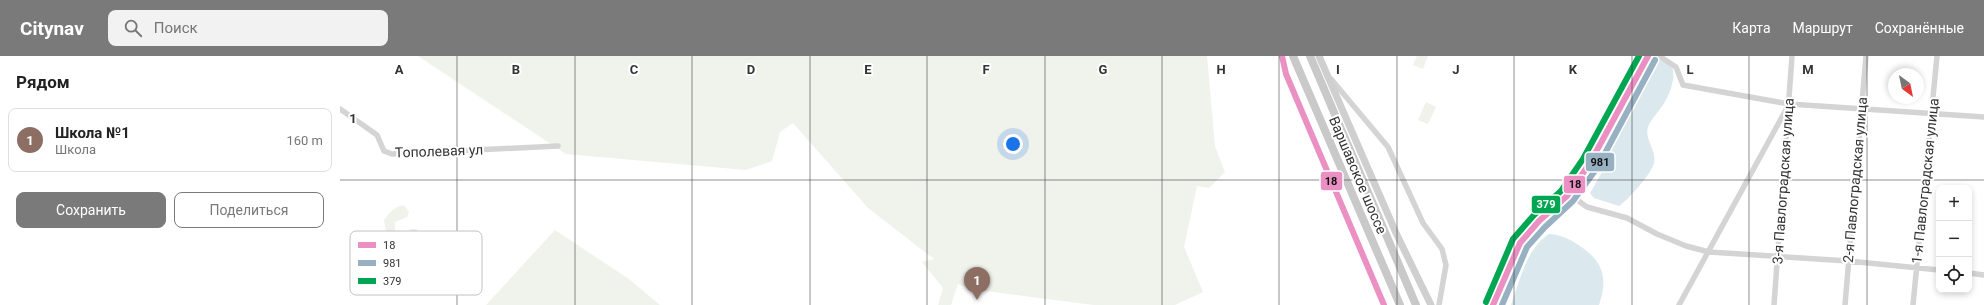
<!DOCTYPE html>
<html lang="ru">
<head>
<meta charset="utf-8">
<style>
	:root { --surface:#fff; --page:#f2f2f2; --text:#222; --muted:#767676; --line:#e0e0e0; --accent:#7a7a7a }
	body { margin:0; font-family:Roboto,sans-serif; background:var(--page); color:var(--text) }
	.controls { position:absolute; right:12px; bottom:12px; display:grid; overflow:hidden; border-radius:8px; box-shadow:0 2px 6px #0003 }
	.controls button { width:36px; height:36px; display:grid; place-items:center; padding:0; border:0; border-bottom:1px solid var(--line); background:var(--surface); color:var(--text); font:20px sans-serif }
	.compass { position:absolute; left:1548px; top:12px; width:36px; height:36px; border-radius:50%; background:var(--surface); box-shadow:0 2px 6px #0003; rotate:147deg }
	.you { position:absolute; left:673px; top:88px; width:14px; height:14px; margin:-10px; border:3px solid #fff; border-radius:50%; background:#1a73e8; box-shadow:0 0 0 6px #1a73e833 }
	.badge { display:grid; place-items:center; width:26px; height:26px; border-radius:50%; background:var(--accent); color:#fff; font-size:13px; font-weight:700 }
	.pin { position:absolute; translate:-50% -33px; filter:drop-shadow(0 1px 2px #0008) }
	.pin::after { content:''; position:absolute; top:21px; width:14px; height:12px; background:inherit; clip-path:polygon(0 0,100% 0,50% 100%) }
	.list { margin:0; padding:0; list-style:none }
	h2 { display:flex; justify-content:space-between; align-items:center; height:52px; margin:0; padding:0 16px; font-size:17px }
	h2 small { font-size:13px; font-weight:400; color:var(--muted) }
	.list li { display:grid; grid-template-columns:26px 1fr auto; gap:12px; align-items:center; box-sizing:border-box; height:64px; margin:0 8px 8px; padding:0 8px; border:1px solid var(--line); border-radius:8px }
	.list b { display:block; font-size:15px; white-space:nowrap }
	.list p { margin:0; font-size:13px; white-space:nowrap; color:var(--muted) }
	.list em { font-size:13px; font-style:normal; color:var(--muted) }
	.actions { display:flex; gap:8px; padding:12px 16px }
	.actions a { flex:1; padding:9px 0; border:1px solid var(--accent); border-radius:8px; text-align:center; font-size:14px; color:var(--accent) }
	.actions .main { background:var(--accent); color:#fff }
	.icon { flex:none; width:22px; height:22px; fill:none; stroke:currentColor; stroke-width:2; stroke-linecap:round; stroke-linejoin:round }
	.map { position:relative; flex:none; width:1644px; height:249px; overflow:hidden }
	header { display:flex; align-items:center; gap:24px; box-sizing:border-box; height:56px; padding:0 20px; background:var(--accent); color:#fff }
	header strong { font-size:19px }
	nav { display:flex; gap:22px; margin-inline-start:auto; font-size:14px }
	.search { width:280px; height:36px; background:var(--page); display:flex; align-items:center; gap:10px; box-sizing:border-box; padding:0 14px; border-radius:8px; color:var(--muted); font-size:15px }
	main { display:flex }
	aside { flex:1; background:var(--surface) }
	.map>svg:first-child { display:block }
</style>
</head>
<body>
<header>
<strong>Citynav</strong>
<div class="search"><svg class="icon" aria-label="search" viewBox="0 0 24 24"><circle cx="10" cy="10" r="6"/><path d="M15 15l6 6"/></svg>Поиск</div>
<nav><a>Карта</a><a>Маршрут</a><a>Сохранённые</a></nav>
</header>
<main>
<aside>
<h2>Рядом<small></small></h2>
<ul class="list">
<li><span class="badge" style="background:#8d6e63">1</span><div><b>Школа №1</b><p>Школа</p></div><em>160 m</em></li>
</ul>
<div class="actions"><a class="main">Сохранить</a><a>Поделиться</a></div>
</aside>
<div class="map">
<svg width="1644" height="249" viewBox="0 0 1644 249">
	<rect width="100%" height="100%" fill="#fff"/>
	<!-- green -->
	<path fill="#f0f2ec" d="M78 0H867L875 90 885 116 869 132 857 130 844 191 863 236 835 249H754L630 233 618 228 611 249H598L603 232 582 206 594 203 528 152 453 67 440 76 432 105 406 114 226 98Z
		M1077 0H1088L1083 13 1073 9Z
		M1086 46 1096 51 1088 68 1078 64Z
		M64 149 69 156 67 161 55 166V175L65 197 69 199 73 195 69 178 70 173H77C78 186 85 197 83 210L75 214C55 205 47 185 44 164 50 156 54 151 64 149Z
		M215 174 289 223 320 249H146Z"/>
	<!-- water -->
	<path fill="#dbe9ee" d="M1318 3 1332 10C1337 23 1328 43 1320 53 1316 59 1310 65 1308 71 1304 85 1319 96 1313 110 1309 120 1288 144 1279 150L1254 142 1250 137 1265 111 1271 85 1280 69 1293 37 1311 9Z
		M1209 178C1222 179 1230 183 1240 190 1264 206 1268 223 1259 249H1171C1180 224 1186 193 1209 178Z"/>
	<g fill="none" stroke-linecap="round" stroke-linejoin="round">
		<!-- minor -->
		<path stroke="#d4d4d4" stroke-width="5.5" d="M1319 0 1336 11 1343 29 1449 48 1644 61
			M991 23 1048 91 1083 167 1102 193 1106 209 1099 249
			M0 53 37 79 44 95 52 98 218 90
			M1227 140 1236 143 1247 151 1287 162 1317 178 1346 190 1369 196 1508 205 1599 214
			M1629 217 1644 219
			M1339 249 1448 50
			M1434 249 1452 0
			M1505 249 1526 0
			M1573 249 1597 0"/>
		<!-- tertiary -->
		<path stroke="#d4d4d4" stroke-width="7" d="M1153 249 1180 187 1199 165 1227 140 1250 107 1308 0"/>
		<!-- secondary -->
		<path stroke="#cfcfcf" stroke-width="7" d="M942 0 946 18 1044 249
			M979 0 1056 177 1091 249"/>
		<!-- primary -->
		<path stroke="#c9c9c9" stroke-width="8" d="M953 0 1060 249
			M970 0 1076 249"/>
		<!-- bus-1 casing -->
		<g stroke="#fff" stroke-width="9">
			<path id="bus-1" d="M942 0 946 18 1044 249
				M1153 249 1180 187 1199 165 1227 140 1250 107 1308 0"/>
		</g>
		<!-- bus-2 casing -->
		<g stroke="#fff" stroke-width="9">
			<path id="bus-2" d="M1162 249 1187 191 1205 171 1233 145 1257 112 1315 4"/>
		</g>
		<!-- bus-3 casing -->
		<g stroke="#fff" stroke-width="9">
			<path id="bus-3" d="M1146 246 1173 183 1194 159 1221 135 1243 103 1299 0"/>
		</g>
		<!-- bus-1 -->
		<use href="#bus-1" stroke="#eb90c2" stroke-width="6"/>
		<!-- bus-2 -->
		<use href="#bus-2" stroke="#97b0c2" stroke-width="6"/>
		<!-- bus-3 -->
		<use href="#bus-3" stroke="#00a651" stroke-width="6"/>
	</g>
	<!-- grid -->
	<path fill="none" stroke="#333" stroke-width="1" stroke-opacity="0.55" d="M117 0V249M235 0V249M352 0V249M470 0V249M587 0V249M705 0V249M822 0V249M939 0V249M1057 0V249M1174 0V249M1292 0V249M1409 0V249M1527 0V249M0 124H1644"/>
	<g text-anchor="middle" stroke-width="4" stroke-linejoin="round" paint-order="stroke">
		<!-- street labels -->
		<g font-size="14" fill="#333" stroke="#fff">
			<text transform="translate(99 95) rotate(-2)" y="5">Тополевая ул</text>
			<text transform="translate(1018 119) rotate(67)" y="5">Варшавское шоссе</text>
			<text transform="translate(1515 124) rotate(-85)" y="5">2-я Павлоградская улица</text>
			<text transform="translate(1443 125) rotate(-86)" y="5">3-я Павлоградская улица</text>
			<text transform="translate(1585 125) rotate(-84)" y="5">1-я Павлоградская улица</text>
		</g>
	</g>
	<!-- legend -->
	<rect x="10" y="175" width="132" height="64" rx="6" fill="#fff" stroke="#c2c2c2" stroke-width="1"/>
	<rect x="18" y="186" width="18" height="6" fill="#eb90c2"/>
	<rect x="18" y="204" width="18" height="6" fill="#97b0c2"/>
	<rect x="18" y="222" width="18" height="6" fill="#00a651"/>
	<g font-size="11" fill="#333">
		<text x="43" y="193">18</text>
		<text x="43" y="211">981</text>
		<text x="43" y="229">379</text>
	</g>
	<g font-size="13" text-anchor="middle" font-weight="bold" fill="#333" stroke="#fff" stroke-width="4" stroke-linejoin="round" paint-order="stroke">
		<text x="59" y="18">A</text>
		<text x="176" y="18">B</text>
		<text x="294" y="18">C</text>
		<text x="411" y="18">D</text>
		<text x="528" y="18">E</text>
		<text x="646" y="18">F</text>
		<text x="763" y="18">G</text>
		<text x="881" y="18">H</text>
		<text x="998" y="18">I</text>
		<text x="1116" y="18">J</text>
		<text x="1233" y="18">K</text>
		<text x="1350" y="18">L</text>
		<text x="1468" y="18">M</text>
		<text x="13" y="67">1</text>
	</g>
	<g stroke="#fff" stroke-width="1.5">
		<rect x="1245" y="96" width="30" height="20" rx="4" fill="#97b0c2"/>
		<rect x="980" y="115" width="23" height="20" rx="4" fill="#eb90c2"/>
		<rect x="1223" y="119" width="23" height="19" rx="4" fill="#eb90c2"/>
		<rect x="1191" y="139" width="30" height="19" rx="4" fill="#00a651"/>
	</g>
	<g font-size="11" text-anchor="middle" font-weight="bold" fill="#fff">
		<text x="1206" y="152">379</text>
	</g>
	<g font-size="11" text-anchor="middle" font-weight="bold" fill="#111">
		<text x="1260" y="110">981</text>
		<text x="991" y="129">18</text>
		<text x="1235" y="132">18</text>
	</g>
</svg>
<div class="controls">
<button>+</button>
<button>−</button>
<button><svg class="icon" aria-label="locate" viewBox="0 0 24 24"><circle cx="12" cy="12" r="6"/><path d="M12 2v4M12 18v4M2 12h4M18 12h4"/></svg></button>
</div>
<svg class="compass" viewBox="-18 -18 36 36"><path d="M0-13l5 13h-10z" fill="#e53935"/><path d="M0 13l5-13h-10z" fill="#767676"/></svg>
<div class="you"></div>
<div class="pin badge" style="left:637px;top:244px;background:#8d6e63">1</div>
</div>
</main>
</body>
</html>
